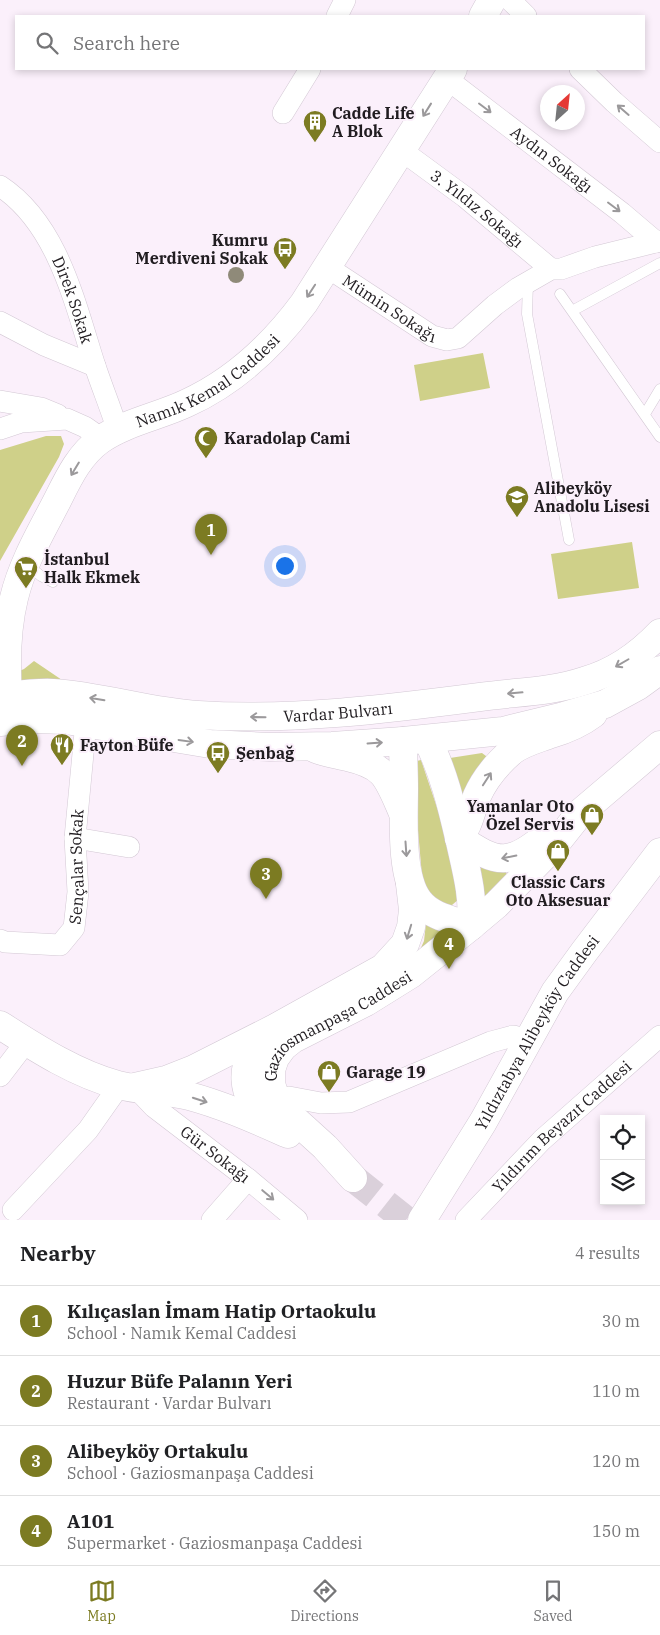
<!DOCTYPE html>
<html lang="en">
<head>
<meta charset="utf-8">
<style>
	:root { --surface:#fff; --page:#f6f6f6; --text:#202124; --muted:#757577; --line:#e0e0e0; --accent:#7c7b22 }
	body { margin:0; font-family:"IBM Plex Serif",serif; background:var(--page); color:var(--text) }
	.controls { position:absolute; right:15px; bottom:15px; display:grid; overflow:hidden; border-radius:0px; box-shadow:0 2px 8px #0003 }
	.controls button { width:45px; height:45px; display:grid; place-items:center; padding:0; border:0; border-bottom:1px solid var(--line); background:var(--surface); color:var(--text); font:25px sans-serif }
	.compass { position:absolute; left:540px; top:85px; width:45px; height:45px; border-radius:50%; background:var(--surface); box-shadow:0 2px 8px #0003; rotate:27deg }
	.you { position:absolute; left:284px; top:565px; width:18px; height:18px; margin:-12px; border:4px solid #fff; border-radius:50%; background:#1a73e8; box-shadow:0 0 0 8px #1a73e833 }
	.badge { display:grid; place-items:center; width:32px; height:32px; border-radius:50%; background:var(--accent); color:#fff; font-size:16px; font-weight:700 }
	.pin { position:absolute; translate:-50% -41px; filter:drop-shadow(0 1px 2px #0008) }
	.pin::after { content:''; position:absolute; top:26px; width:18px; height:15px; background:inherit; clip-path:polygon(0 0,100% 0,50% 100%) }
	.list { margin:0; padding:0; list-style:none }
	h2 { display:flex; justify-content:space-between; align-items:center; height:65px; margin:0; padding:0 20px; font-size:21px }
	h2 small { font-size:16px; font-weight:400; color:var(--muted) }
	.list li { display:grid; grid-template-columns:32px 1fr auto; gap:15px; align-items:center; box-sizing:border-box; height:70px; padding:0 20px; border-top:1px solid var(--line) }
	.list b { display:block; font-size:19px; white-space:nowrap }
	.list p { margin:0; font-size:16px; white-space:nowrap; color:var(--muted) }
	.list em { font-size:16px; font-style:normal; color:var(--muted) }
	.icon { flex:none; width:28px; height:28px; fill:none; stroke:currentColor; stroke-width:2; stroke-linecap:round; stroke-linejoin:round }
	.map { position:relative; flex:none; width:660px; height:1220px; overflow:hidden }
	.search { position:absolute; background:var(--surface); box-shadow:0 2px 8px #0003; left:15px; right:15px; top:15px; height:55px; display:flex; align-items:center; gap:12px; box-sizing:border-box; padding:0 18px; border-radius:0px; color:var(--muted); font-size:19px }
	.sheet { height:345px; background:var(--surface) }
	nav { display:flex; justify-content:space-around; align-items:center; box-sizing:border-box; height:70px; border-top:1px solid var(--line); background:var(--surface); font-size:14px; color:var(--muted) }
	nav a { display:grid; justify-items:center; gap:2px }
	nav .on { color:var(--accent) }
	.map>svg:first-child { display:block }
</style>
</head>
<body>
<div class="map">
<svg width="660" height="1220" viewBox="0 0 660 1220">
	<rect width="100%" height="100%" fill="#fbf0fb"/>
	<!-- green -->
	<path fill="#cfd089" d="M483 353 490 388 420 401 414 365Z
		M46 436H61L64 444 59 457 0 561V450Z
		M632 542 639 588 558 599 551 554Z
		M34 661 62 680H19L17 672 24 669Z
		M482 753 490 759 462 801 450 758Z
		M421 760 449 843 459 899 452 905C435 906 426 890 422 876L412 762Z
		M480 861 505 871 509 878 484 900Z
		M426 923 451 929 420 950 424 941Z"/>
	<g fill="none" stroke-linecap="round" stroke-linejoin="round">
		<!-- secondary-tunnel -->
		<path stroke="#dad0da" stroke-width="28" stroke-dasharray="28 14" stroke-linecap="butt" d="M353 1178 406 1220"/>
		<!-- service casing -->
		<g stroke="#d3c8d4" stroke-width="11">
			<path id="service" d="M528 282 527 314 569 540
				M560 294 660 437
				M572 311 660 263
				M645 414 660 389
				M26 564 41 576 53 582"/>
		</g>
		<!-- minor casing -->
		<g stroke="#d3c8d4" stroke-width="22">
			<g id="minor">
				<path d="M510 0 526 16"/>
				<path d="M337 16 345 0"/>
				<path d="M580 69 614 102 660 142"/>
				<path id="s1" d="M447 79 622 213 656 242"/>
				<path d="M283 113 310 69"/>
				<path id="s2" d="M401 150 465 197 551 269"/>
				<path id="s3" d="M0 186C58 224 75 304 95 366 102 387 111 409 118 431"/>
				<path id="s4" d="M327 267 432 336 447 340 458 338 495 305 518 288 551 269H561L595 257 660 241"/>
				<path d="M0 322 44 345 95 366"/>
				<path d="M0 401 41 408 58 415"/>
				<path d="M0 429 21 422 67 419 85 427 102 439"/>
				<path d="M75 838 129 847"/>
				<path id="s5" d="M0 940 5 942 60 945 74 928 78 892 75 838 86 722"/>
				<path d="M0 1076 26 1042"/>
				<path id="s6" d="M135 1087 154 1107 248 1179 297 1220"/>
				<path d="M289 1097 321 1103 349 1102 491 1042 513 1036 528 1040"/>
				<path d="M13 1210 88 1130 119 1086"/>
				<path d="M212 1220 248 1179"/>
				<path id="s7" d="M466 1220 542 1140 660 1036"/>
			</g>
		</g>
		<!-- secondary casing -->
		<g stroke="#d3c8d4" stroke-width="29">
			<g id="secondary">
				<path d="M483 16 492 0"/>
				<path id="s8" d="M8 696C6 664 6 630 14 598 22 564 41 532 57 501 68 479 79 455 100 440 126 422 160 416 187 403 235 381 273 345 304 303L453 69"/>
				<path d="M427 739C443 770 452 807 460 842 466 869 474 897 471 926"/>
				<path d="M403 741C403 756 404 772 404 788 404 818 400 877 419 901 431 917 453 920 471 926"/>
				<path d="M316 749C326 753 336 754 347 757 385 766 387 776 402 811"/>
				<path d="M459 838C469 826 471 811 477 796 485 778 498 763 512 751 524 742 538 739 551 734 565 730 581 723 593 714"/>
				<path d="M459 838C498 865 510 866 547 835"/>
				<path d="M0 1025C36 1048 76 1074 118 1085 140 1091 166 1090 189 1096 223 1105 256 1120 288 1134"/>
				<path d="M270 1032C235 1062 238 1099 275 1125"/>
				<path d="M135 1087 166 1080 194 1069 275 1028 383 968 405 944 411 927 413 910 410 884"/>
				<path id="s9" d="M353 1178 325 1147 282 1108 275 1096 271 1084V1070L275 1058 283 1047 293 1039 366 1002 411 974 471 926 496 905 553 847 580 813 660 745"/>
				<path id="s10" d="M422 1220 483 1122 555 992 584 952 660 852"/>
			</g>
		</g>
		<!-- primary casing -->
		<g stroke="#d3c8d4" stroke-width="29">
			<g id="primary">
				<path id="s11" d="M0 697C17 695 35 692 53 693 102 696 149 712 198 715 292 721 387 709 480 697 515 692 551 692 584 681 613 673 640 654 660 633"/>
				<path d="M0 722 34 719 66 720 210 744 270 747 332 746 403 741 503 731 564 716 605 704 638 686 660 670"/>
			</g>
		</g>
		<!-- service -->
		<use href="#service" stroke="#fff" stroke-width="10"/>
		<!-- minor -->
		<use href="#minor" stroke="#fff" stroke-width="21"/>
		<!-- secondary -->
		<use href="#secondary" stroke="#fff" stroke-width="28"/>
		<!-- primary -->
		<use href="#primary" stroke="#fff" stroke-width="28"/>
	</g>
	<!-- trees -->
	<circle fill="#8f8a79" cx="236" cy="275" r="8"/>
	<!-- one-way arrows -->
	<defs><path id="oneway-shaft" d="M-6 0H5M1.5-3L5.5 0L1.5 3" fill="none" stroke-width="1.6" stroke-linecap="round" stroke-linejoin="round" transform="scale(1.25)"/></defs>
	<g stroke="#9b999b">
		<use href="#oneway-shaft" transform="translate(485 108) rotate(37)"/>
		<use href="#oneway-shaft" transform="translate(427 110) rotate(122)"/>
		<use href="#oneway-shaft" transform="translate(623 110) rotate(-139)"/>
		<use href="#oneway-shaft" transform="translate(614 207) rotate(37)"/>
		<use href="#oneway-shaft" transform="translate(311 291) rotate(123)"/>
		<use href="#oneway-shaft" transform="translate(75 469) rotate(121)"/>
		<use href="#oneway-shaft" transform="translate(622 663) rotate(150)"/>
		<use href="#oneway-shaft" transform="translate(515 693) rotate(175)"/>
		<use href="#oneway-shaft" transform="translate(97 699) rotate(-171)"/>
		<use href="#oneway-shaft" transform="translate(258 717) rotate(-179)"/>
		<use href="#oneway-shaft" transform="translate(186 741) rotate(8)"/>
		<use href="#oneway-shaft" transform="translate(375 743) rotate(-4)"/>
		<use href="#oneway-shaft" transform="translate(487 779) rotate(-57)"/>
		<use href="#oneway-shaft" transform="translate(406 849) rotate(86)"/>
		<use href="#oneway-shaft" transform="translate(509 857) rotate(169)"/>
		<use href="#oneway-shaft" transform="translate(409 932) rotate(107)"/>
		<use href="#oneway-shaft" transform="translate(200 1100) rotate(18)"/>
		<use href="#oneway-shaft" transform="translate(268 1195) rotate(40)"/>
	</g>
	<!-- icons -->
	<defs>
		<g id="building-pin" transform="scale(1.25)"><path d="M0 17L-7.5 6A9.5 9.5 0 1 1 7.5 6Z" fill="#7c7b22" stroke="#fbf0fb"/><path d="M-4-6H4V6H1V3H-1V6H-4ZM-2.5-4.3h1.7v1.8h-1.7ZM.8-4.3h1.7v1.8H.8ZM-2.5-1h1.7V.8h-1.7ZM.8-1h1.7V.8H.8Z" fill="#fff"/></g>
		<g id="bus-pin" transform="scale(1.25)"><path d="M0 17L-7.5 6A9.5 9.5 0 1 1 7.5 6Z" fill="#7c7b22" stroke="#fbf0fb"/><path d="M-5-6H5V4H4V6H2V4H-2V6H-4V4H-5ZM-3.5-4V0h7V-4ZM-3.5 1.2v1.5H-2V1.2ZM2 1.2v1.5H3.5V1.2Z" fill="#fff"/></g>
		<g id="mosque-pin" transform="scale(1.25)"><path d="M0 17L-7.5 6A9.5 9.5 0 1 1 7.5 6Z" fill="#7c7b22" stroke="#fbf0fb"/><path d="M3.5-4.9A6 6 0 1 0 3.5 4.9A5 5 0 1 1 3.5-4.9Z" fill="#fff"/></g>
		<g id="school-pin" transform="scale(1.25)"><path d="M0 17L-7.5 6A9.5 9.5 0 1 1 7.5 6Z" fill="#7c7b22" stroke="#fbf0fb"/><path d="M0-5L7-2L0 1L-7-2ZM-4 1L0 2.5L4 1V4Q0 6-4 4Z" fill="#fff"/></g>
		<g id="supermarket-pin" transform="scale(1.25)"><path d="M0 17L-7.5 6A9.5 9.5 0 1 1 7.5 6Z" fill="#7c7b22" stroke="#fbf0fb"/><path d="M-6-5.5h2.5l.6 2H6L4.5 2H-2.5L-4.4-4H-6ZM-1.5 3.2a1.3 1.3 0 1 0 .1 0ZM3 3.2a1.3 1.3 0 1 0 .1 0Z" fill="#fff"/></g>
		<g id="restaurant-pin" transform="scale(1.25)"><path d="M0 17L-7.5 6A9.5 9.5 0 1 1 7.5 6Z" fill="#7c7b22" stroke="#fbf0fb"/><path d="M-5-6h1v4h1v-4h1v4h1v-4h1v5L-1.5 .5V6h-2V.5L-5-1ZM5-6V6H3V1.5H1.5Q1.5-4 5-6Z" fill="#fff"/></g>
		<g id="shop-pin" transform="scale(1.25)"><path d="M0 17L-7.5 6A9.5 9.5 0 1 1 7.5 6Z" fill="#7c7b22" stroke="#fbf0fb"/><path d="M-5-2.5h2.3a2.7 3.5 0 0 1 5.4 0H5L5.5 6h-11ZM-1.5-2.5h3a1.5 2.3 0 0 0-3 0Z" fill="#fff"/></g>
	</defs>
	<g fill-rule="evenodd">
		<use href="#building-pin" x="315" y="122"/>
		<use href="#bus-pin" x="285" y="249"/>
		<use href="#mosque-pin" x="206" y="438"/>
		<use href="#school-pin" x="517" y="497"/>
		<use href="#supermarket-pin" x="26" y="568"/>
		<use href="#restaurant-pin" x="62" y="745"/>
		<use href="#bus-pin" x="218" y="753"/>
		<use href="#shop-pin" x="592" y="815"/>
		<use href="#shop-pin" x="558" y="851"/>
		<use href="#shop-pin" x="329" y="1072"/>
	</g>
	<g text-anchor="middle" stroke-width="4" stroke-linejoin="round" paint-order="stroke">
		<!-- poi labels -->
		<g font-size="16" font-weight="bold" fill="#201c20" stroke="#fbf0fb" text-anchor="start">
			<text x="332" y="119">Cadde Life<tspan x="332" dy="18">A Blok</tspan></text>
			<text x="268" y="246" text-anchor="end">Kumru<tspan x="268" dy="18">Merdiveni Sokak</tspan></text>
			<text x="224" y="444">Karadolap Cami</text>
			<text x="534" y="494">Alibeyköy<tspan x="534" dy="18">Anadolu Lisesi</tspan></text>
			<text x="44" y="565">İstanbul<tspan x="44" dy="18">Halk Ekmek</tspan></text>
			<text x="80" y="751">Fayton Büfe</text>
			<text x="236" y="759">Şenbağ</text>
			<text x="574" y="812" text-anchor="end">Yamanlar Oto<tspan x="574" dy="18">Özel Servis</tspan></text>
			<text x="558" y="888" text-anchor="middle">Classic Cars<tspan x="558" dy="18">Oto Aksesuar</tspan></text>
			<text x="346" y="1078">Garage 19</text>
		</g>
		<!-- street labels -->
		<g font-size="16" fill="#201c20" stroke="#fbf0fb">
			<text dy="6" stroke="none"><textPath href="#s1" startOffset="132">Aydın Sokağı</textPath></text>
			<text dy="6" stroke="none"><textPath href="#s2" startOffset="96">3. Yıldız Sokağı</textPath></text>
			<text dy="6" stroke="none"><textPath href="#s3" startOffset="138">Direk Sokak</textPath></text>
			<text dy="6" stroke="none"><textPath href="#s4" startOffset="75">Mümin Sokağı</textPath></text>
			<text dy="6" stroke="none"><textPath href="#s8" startOffset="404">Namık Kemal Caddesi</textPath></text>
			<text dy="6" stroke="none"><textPath href="#s11" startOffset="340">Vardar Bulvarı</textPath></text>
			<text dy="6" stroke="none"><textPath href="#s5" startOffset="144">Sençalar Sokak</textPath></text>
			<text dy="6" stroke="none"><textPath href="#s9" startOffset="221">Gaziosmanpaşa Caddesi</textPath></text>
			<text dy="6" stroke="none"><textPath href="#s10" startOffset="220">Yıldıztabya Alibeyköy Caddesi</textPath></text>
			<text dy="6" stroke="none"><textPath href="#s7" startOffset="134">Yıldırım Beyazıt Caddesi</textPath></text>
			<text dy="6" stroke="none"><textPath href="#s6" startOffset="105">Gür Sokağı</textPath></text>
		</g>
	</g>
</svg>
<div class="controls">
<button><svg class="icon" aria-label="locate" viewBox="0 0 24 24"><circle cx="12" cy="12" r="6"/><path d="M12 2v4M12 18v4M2 12h4M18 12h4"/></svg></button>
<button><svg class="icon" aria-label="layers" viewBox="0 0 24 24"><path d="M12 4l9 5-9 5-9-5zM3 14l9 5 9-5"/></svg></button>
</div>
<svg class="compass" viewBox="-18 -18 36 36"><path d="M0-13l5 13h-10z" fill="#e53935"/><path d="M0 13l5-13h-10z" fill="#757577"/></svg>
<div class="you"></div>
<div class="pin badge" style="left:211px;top:555px">1</div>
<div class="pin badge" style="left:22px;top:766px">2</div>
<div class="pin badge" style="left:266px;top:899px">3</div>
<div class="pin badge" style="left:449px;top:969px">4</div>
<div class="search"><svg class="icon" aria-label="search" viewBox="0 0 24 24"><circle cx="10" cy="10" r="6"/><path d="M15 15l6 6"/></svg>Search here</div>
</div>
<section class="sheet">
<h2>Nearby<small>4 results</small></h2>
<ul class="list">
<li><span class="badge">1</span><div><b>Kılıçaslan İmam Hatip Ortaokulu</b><p>School · Namık Kemal Caddesi</p></div><em>30 m</em></li>
<li><span class="badge">2</span><div><b>Huzur Büfe Palanın Yeri</b><p>Restaurant · Vardar Bulvarı</p></div><em>110 m</em></li>
<li><span class="badge">3</span><div><b>Alibeyköy Ortakulu</b><p>School · Gaziosmanpaşa Caddesi</p></div><em>120 m</em></li>
<li><span class="badge">4</span><div><b>A101</b><p>Supermarket · Gaziosmanpaşa Caddesi</p></div><em>150 m</em></li>
</ul>
</section>
<nav>
<a class="on"><svg class="icon" aria-label="map" viewBox="0 0 24 24"><path d="M3 6l6-2 6 2 6-2v14l-6 2-6-2-6 2zM9 4v14M15 6v14"/></svg>Map</a>
<a><svg class="icon" aria-label="directions" viewBox="0 0 24 24"><path d="M12 3l9 9-9 9-9-9zM9 14v-3h6M13 9l2 2-2 2"/></svg>Directions</a>
<a><svg class="icon" aria-label="saved" viewBox="0 0 24 24"><path d="M7 4h10v16l-5-4-5 4z"/></svg>Saved</a>
</nav>
</body>
</html>
